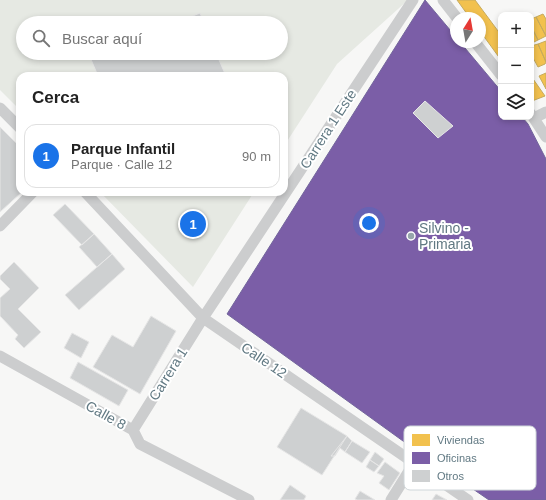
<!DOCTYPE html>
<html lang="es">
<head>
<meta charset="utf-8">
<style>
	:root { --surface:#fff; --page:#f2f2f2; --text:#222; --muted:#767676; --line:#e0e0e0; --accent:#1a73e8 }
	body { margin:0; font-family:Helvetica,sans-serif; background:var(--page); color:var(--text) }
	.controls { position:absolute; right:12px; top:12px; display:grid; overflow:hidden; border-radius:8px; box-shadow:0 2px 6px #0003 }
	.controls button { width:36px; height:36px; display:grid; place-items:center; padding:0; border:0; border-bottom:1px solid var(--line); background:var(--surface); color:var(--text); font:20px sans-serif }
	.compass { position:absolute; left:450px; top:12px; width:36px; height:36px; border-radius:50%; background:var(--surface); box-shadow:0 2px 6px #0003; rotate:11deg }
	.you { position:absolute; left:369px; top:223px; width:14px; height:14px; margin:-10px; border:3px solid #fff; border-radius:50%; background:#1a73e8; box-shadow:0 0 0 6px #1a73e833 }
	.badge { display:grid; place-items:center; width:26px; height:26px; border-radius:50%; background:var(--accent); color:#fff; font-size:13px; font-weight:700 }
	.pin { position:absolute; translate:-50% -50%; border:2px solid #fff; box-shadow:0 1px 4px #0006 }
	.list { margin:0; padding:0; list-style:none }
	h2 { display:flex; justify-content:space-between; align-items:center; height:52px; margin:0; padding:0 16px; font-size:17px }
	h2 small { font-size:13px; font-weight:400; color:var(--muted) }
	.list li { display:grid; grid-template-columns:26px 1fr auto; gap:12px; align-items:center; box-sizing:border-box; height:64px; margin:0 8px 8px; padding:0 8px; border:1px solid var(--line); border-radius:12px }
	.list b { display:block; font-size:15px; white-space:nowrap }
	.list p { margin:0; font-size:13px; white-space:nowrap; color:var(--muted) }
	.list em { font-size:13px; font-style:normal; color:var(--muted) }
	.icon { flex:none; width:22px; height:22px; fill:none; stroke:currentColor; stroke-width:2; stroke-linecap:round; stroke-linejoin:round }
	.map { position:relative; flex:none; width:546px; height:500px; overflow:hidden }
	.search { position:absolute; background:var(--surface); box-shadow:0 2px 6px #0003; left:16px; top:16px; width:272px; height:44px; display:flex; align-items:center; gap:10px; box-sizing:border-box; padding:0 14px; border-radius:22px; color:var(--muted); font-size:15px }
	.panel { position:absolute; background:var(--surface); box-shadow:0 2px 6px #0003; left:16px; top:72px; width:272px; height:124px; border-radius:12px }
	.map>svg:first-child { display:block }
</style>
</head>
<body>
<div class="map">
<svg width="546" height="500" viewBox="0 0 546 500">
	<rect width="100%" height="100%" fill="#f7f7f6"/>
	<!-- green -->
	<path fill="#e6e9e3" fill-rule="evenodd" d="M0 0H408L337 64 284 146V76H20V110L0 90ZM23 23H281V53H23Z
		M100 192H254L193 287Z"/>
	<!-- homes -->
	<path fill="#f2c14e" stroke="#c6ab5e" d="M457 0H475L501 35V60L480 31V18H470Z
		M543 14 546 19V36L536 17Z
		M536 17 546 36 538 40 531 26V19Z
		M531 26 538 40 532 43 531 41Z
		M546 41V62L538 44Z
		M538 44 546 62 545 64 538 67 531 54V46Z
		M546 73V89L539 76Z
		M531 76 545 96 532 101 531 100Z"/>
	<!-- offices -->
	<path fill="#7b5ea7" stroke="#73669c" d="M425 0 456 37V42H460L501 91V117H522L528 124 546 159V500H489L403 441 227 314Z"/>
	<!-- building -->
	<path fill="#ced0d1" stroke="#e6e6e6" d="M200 13 204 23H176Z
		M99 53H216L226 76H98L90 57Z
		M425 101 453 126 438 138 413 113Z
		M0 127 20 147V192H22L0 212Z
		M65 204 94 234 82 245 53 215Z
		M94 234 112 254 97 267 79 247Z
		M112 254 125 269 79 310 65 295Z
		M14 262 39 288 18 309 41 332 24 348 15 339 18 335 0 316V298L10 289 0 279V276Z
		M151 316 176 331 140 394 93 367 112 335 133 347Z
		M72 333 89 342 81 358 64 348Z
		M78 362 128 390 119 406 70 378Z
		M301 408 347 436 322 475 277 447Z
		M347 436 352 441 345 452 340 448 335 456H331Z
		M352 441 370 452 362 463 345 452Z
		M375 452 384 459 379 466 370 460Z
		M370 460 379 466 374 472 366 467Z
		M385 462 400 473 389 490 379 483 384 476 377 473Z
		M290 485 306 496 304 500H280Z
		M360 491 375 500H357L355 499Z
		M436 494 447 500H432Z"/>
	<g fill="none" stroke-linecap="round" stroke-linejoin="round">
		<!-- minor -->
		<path stroke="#cccdce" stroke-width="11" d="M443 0 457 18
			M475 42 501 75
			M0 108 20 128
			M531 114 546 137
			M534 118 546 112
			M85 192 203 318 468 500
			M0 226 33 192
			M0 356 133 430 140 444 249 500
			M133 430 203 318 413 0
			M391 500 414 463"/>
	</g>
	<!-- markers -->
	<circle fill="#96a5ab" stroke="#fff" stroke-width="1.5" cx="411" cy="236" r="4"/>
	<g text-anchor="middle" stroke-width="4" stroke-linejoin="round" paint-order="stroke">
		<!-- street labels -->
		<g font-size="14" fill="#617983" stroke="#fff">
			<text transform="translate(328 129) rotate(-57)" y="5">Carrera 1 Este</text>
			<text transform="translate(264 360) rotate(34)" y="5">Calle 12</text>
			<text transform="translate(168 374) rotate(-58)" y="5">Carrera 1</text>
			<text transform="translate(106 415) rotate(29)" y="5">Calle 8</text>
		</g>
		<!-- poi labels -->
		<g font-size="14" fill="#617983" stroke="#fff" text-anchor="start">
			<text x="419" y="233">Silvino -<tspan x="419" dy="16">Primaria</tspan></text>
		</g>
	</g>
	<!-- legend -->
	<rect x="404" y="426" width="132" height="64" rx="6" fill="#fff" stroke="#d0d7da" stroke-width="1"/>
	<rect x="412" y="434" width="18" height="12" fill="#f2c14e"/>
	<rect x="412" y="452" width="18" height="12" fill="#7b5ea7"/>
	<rect x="412" y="470" width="18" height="12" fill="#ced0d1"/>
	<g font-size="11" fill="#617983">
		<text x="437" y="444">Viviendas</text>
		<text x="437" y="462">Oficinas</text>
		<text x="437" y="480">Otros</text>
	</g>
</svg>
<div class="controls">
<button>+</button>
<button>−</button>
<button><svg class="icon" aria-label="layers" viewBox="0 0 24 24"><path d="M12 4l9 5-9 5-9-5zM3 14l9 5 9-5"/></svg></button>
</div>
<svg class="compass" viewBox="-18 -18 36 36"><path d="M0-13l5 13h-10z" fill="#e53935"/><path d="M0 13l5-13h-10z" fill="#767676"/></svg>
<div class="you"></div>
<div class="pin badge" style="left:193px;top:224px">1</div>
<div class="search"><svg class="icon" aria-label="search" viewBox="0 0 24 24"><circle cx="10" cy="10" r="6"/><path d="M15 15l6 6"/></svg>Buscar aquí</div>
<section class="panel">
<h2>Cerca<small></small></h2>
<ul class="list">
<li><span class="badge">1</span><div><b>Parque Infantil</b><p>Parque · Calle 12</p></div><em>90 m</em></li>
</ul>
</section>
</div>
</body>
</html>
